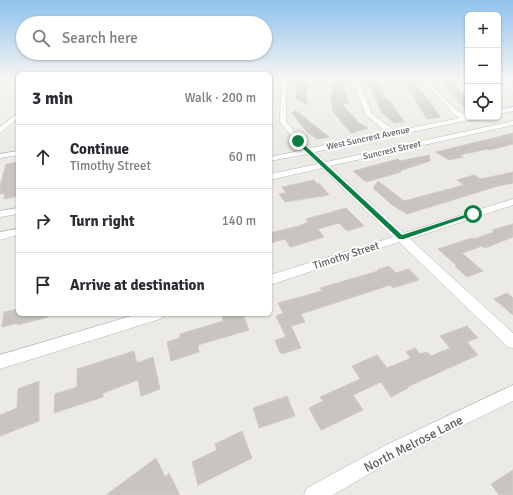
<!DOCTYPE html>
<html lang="en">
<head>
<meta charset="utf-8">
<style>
	:root { --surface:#fff; --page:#f2f2f3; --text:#2b2b33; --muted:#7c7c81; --line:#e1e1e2 }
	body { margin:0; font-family:Signika,sans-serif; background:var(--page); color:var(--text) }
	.controls { position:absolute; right:12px; top:12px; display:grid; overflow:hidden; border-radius:6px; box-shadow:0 1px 3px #0004 }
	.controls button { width:36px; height:36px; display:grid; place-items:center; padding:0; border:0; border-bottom:1px solid var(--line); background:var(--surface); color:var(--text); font:20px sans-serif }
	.stop { position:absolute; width:12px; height:12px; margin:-9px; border:3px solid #0b8043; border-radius:50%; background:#fff }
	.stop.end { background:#0b8043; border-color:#fff; box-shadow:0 1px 4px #0008 }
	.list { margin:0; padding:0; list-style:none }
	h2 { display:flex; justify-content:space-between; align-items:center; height:52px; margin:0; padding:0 16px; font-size:17px }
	h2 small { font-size:13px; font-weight:400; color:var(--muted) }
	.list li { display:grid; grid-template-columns:26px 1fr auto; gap:12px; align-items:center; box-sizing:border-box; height:64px; padding:0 16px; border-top:1px solid var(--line) }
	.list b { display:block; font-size:15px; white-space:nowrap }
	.list p { margin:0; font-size:13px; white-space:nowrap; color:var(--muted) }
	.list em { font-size:13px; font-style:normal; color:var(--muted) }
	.icon { flex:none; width:22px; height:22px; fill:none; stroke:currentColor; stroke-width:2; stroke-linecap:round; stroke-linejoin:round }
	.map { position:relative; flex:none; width:513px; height:495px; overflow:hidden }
	.search { position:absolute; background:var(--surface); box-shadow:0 1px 3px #0004; left:16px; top:16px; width:256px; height:44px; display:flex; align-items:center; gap:10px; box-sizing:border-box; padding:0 14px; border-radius:22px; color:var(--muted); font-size:15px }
	.panel { position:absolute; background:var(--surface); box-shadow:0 1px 3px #0004; left:16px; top:72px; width:256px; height:244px; border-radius:6px }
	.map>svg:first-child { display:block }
</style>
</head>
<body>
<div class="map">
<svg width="513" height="495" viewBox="0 0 513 495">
	<rect width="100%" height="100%" fill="#eceae4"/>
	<!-- building -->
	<path fill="#c8c5c0" stroke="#d0ccc3" d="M402 78H411L441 117 427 119Z
		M297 79 308 80V90H306L307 105 296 98Z
		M330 79H341L349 103H341L359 123 368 128 351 133 333 112 331 92 333 94Z
		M368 79H377L387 101H390L404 122 394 123 382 113 368 81H369Z
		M439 81H448L452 82 468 98V111Z
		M295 110 329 137 318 139 314 137 307 132 292 113Z
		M513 133V144L489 150 487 149 460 155 463 157 449 160 436 152Z
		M429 155 430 161 399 171 401 172 366 182 353 171 398 159 400 161Z
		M18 162V196L4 199 5 193 0 194V186L6 164Z
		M513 172V183L498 186 407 214 392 205 373 188 378 181 404 201 464 185 457 180 474 175 481 179Z
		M314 180 317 184 319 183 329 195 285 202 279 194 286 193 282 187Z
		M346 208 364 226 347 231 339 223 318 229 324 237 301 244 290 247 285 239 270 243V233L299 226 308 222 306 219Z
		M513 224V237L485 248 482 246 462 253 483 271 467 277 455 266H457L438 249 472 238 474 239 494 232 492 230Z
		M389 266 396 273 409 269 419 280 393 288 390 285 301 314 305 322 291 326 301 348 282 354 280 353 275 340 286 337 276 316 283 313 278 303 322 291 320 288 378 271 377 270Z
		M507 293 513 298V315L494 299Z
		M18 309V314H47L48 317 17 325 18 323 2 327 4 312Z
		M231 314H243L249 330 198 345 199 352 171 361 167 342 180 338V334L223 321 222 316Z
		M467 326 478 338 467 342 478 355 407 387 408 388 391 397 381 382 353 395 363 410 321 430 309 408 323 401 320 397 360 379 352 366 377 355 387 368 411 358 406 352 415 348 420 354 427 352 431 356 450 348 440 336Z
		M134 351 137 363 153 357 160 389 141 396 138 380 103 393V397L54 413 55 394 77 387V369Z
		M39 381V421L0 436V415L17 408 18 389Z
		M287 396 295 416 259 428 253 408Z
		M242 431 252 458 198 485 192 462 217 450 215 444Z
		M156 458 165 477 169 473 180 495H106Z
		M513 470V495H499L491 484Z"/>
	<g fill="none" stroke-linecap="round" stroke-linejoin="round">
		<!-- minor casing -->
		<g stroke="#b1b4b7" stroke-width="1">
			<path id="minor" d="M0 78H3L0 81Z
				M270 78H287L286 122 301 139 310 148 388 133 366 115 352 78H358L372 114 395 131 460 118 453 114 422 78H427C441 94 455 117 477 117L474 119 315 152 326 162 513 121V125L330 166 404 233 513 199V205L410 239 513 333V348L508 347 399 242 270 285V275L393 237 322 168 270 180V174L318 164 307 154 270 161V157L303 150 280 122 281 80H270Z
				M498 78 513 87V92L498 81Z
				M513 107V111L498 114V110Z
				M18 113V118L0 133V127Z
				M18 151V155L0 158V154Z
				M18 208V214L0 217V211Z
				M18 229V235L0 240V232Z
				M138 314H164L162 318 157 320 0 369V355Z
				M513 385V401L398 457 333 495H304L307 488 386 445Z"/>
		</g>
		<!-- minor -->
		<use href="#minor" fill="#fff" fill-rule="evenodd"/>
	</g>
	<!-- sky -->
	<linearGradient id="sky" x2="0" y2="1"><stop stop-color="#8fc2ed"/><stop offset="0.53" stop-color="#f6f6f3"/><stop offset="1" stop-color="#f6f6f3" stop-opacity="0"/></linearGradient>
	<rect width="513" height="148" fill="url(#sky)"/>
	<!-- route -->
	<path fill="#0b8043" d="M296 140H299L402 235 471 213 476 214 404 239H399L296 142Z"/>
	<g text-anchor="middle" stroke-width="4" stroke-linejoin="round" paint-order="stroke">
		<!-- far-street labels -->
		<g font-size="9" fill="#5c5f62" stroke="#fff">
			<text transform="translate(368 138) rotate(-12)" y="3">West Suncrest Avenue</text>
			<text transform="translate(392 150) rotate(-13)" y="3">Suncrest Street</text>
		</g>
		<!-- street labels -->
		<g font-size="11" fill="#5c5f62" stroke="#fff">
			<text transform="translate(346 255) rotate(-18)" y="4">Timothy Street</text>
		</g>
		<!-- near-street labels -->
		<g font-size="13" fill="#5c5f62" stroke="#fff">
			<text transform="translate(413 443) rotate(-27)" y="5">North Melrose Lane</text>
		</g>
	</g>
</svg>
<div class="controls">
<button>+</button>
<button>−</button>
<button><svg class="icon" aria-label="locate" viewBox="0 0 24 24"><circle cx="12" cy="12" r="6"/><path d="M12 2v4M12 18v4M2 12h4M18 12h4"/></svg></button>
</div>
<div class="stop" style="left:473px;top:214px"></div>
<div class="stop end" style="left:298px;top:141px"></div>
<div class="search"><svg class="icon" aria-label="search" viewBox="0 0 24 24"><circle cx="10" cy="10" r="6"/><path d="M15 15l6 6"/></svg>Search here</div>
<section class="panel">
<h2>3 min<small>Walk · 200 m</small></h2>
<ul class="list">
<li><svg class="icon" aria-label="ahead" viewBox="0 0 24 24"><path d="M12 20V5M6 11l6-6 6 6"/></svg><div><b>Continue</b><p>Timothy Street</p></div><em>60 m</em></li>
<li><svg class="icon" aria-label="right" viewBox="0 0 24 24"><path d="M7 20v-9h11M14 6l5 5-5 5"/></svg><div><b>Turn right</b></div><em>140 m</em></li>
<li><svg class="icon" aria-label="arrive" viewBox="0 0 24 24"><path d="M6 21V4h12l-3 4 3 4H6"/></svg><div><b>Arrive at destination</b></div></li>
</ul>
</section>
</div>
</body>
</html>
